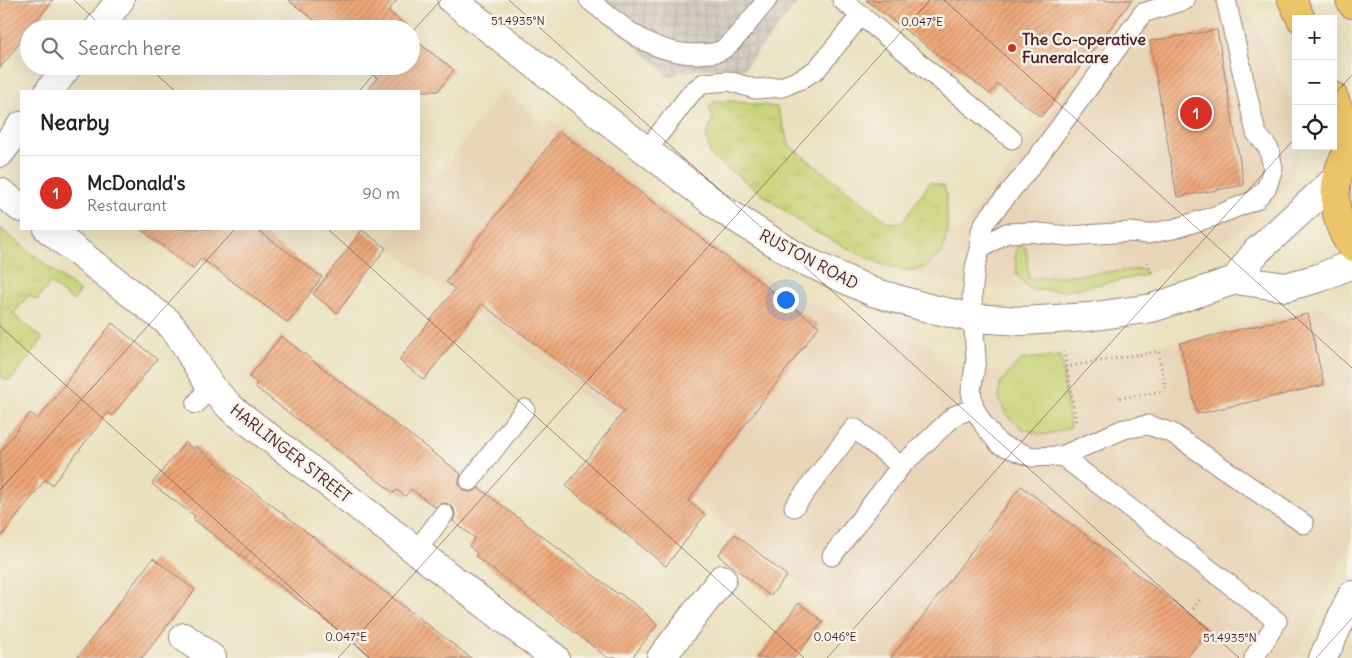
<!DOCTYPE html>
<html lang="en">
<head>
<meta charset="utf-8">
<style>
	:root { --surface:#fff; --page:#f6f6f6; --text:#222; --muted:#767676; --line:#e0e0e0; --accent:#d93025 }
	body { margin:0; font-family:Delius,sans-serif; background:var(--page); color:var(--text) }
	.controls { position:absolute; right:15px; top:15px; display:grid; overflow:hidden; border-radius:0px; box-shadow:0 5px 20px #0002 }
	.controls button { width:45px; height:45px; display:grid; place-items:center; padding:0; border:0; border-bottom:1px solid var(--line); background:var(--surface); color:var(--text); font:25px sans-serif }
	.you { position:absolute; left:785px; top:299px; width:18px; height:18px; margin:-12px; border:4px solid #fff; border-radius:50%; background:#1a73e8; box-shadow:0 0 0 8px #1a73e833 }
	.badge { display:grid; place-items:center; width:32px; height:32px; border-radius:50%; background:var(--accent); color:#fff; font-size:16px; font-weight:700 }
	.pin { position:absolute; translate:-50% -50%; border:2px solid #fff; box-shadow:0 1px 5px #0006 }
	.list { margin:0; padding:0; list-style:none }
	h2 { display:flex; justify-content:space-between; align-items:center; height:65px; margin:0; padding:0 20px; font-size:21px }
	h2 small { font-size:16px; font-weight:400; color:var(--muted) }
	.list li { display:grid; grid-template-columns:32px 1fr auto; gap:15px; align-items:center; box-sizing:border-box; height:75px; padding:0 20px; border-top:1px solid var(--line) }
	.list b { display:block; font-size:19px; white-space:nowrap }
	.list p { margin:0; font-size:16px; white-space:nowrap; color:var(--muted) }
	.list em { font-size:16px; font-style:normal; color:var(--muted) }
	.icon { flex:none; width:28px; height:28px; fill:none; stroke:currentColor; stroke-width:2; stroke-linecap:round; stroke-linejoin:round }
	.map { position:relative; flex:none; width:1352px; height:658px; overflow:hidden }
	.search { position:absolute; background:var(--surface); box-shadow:0 5px 20px #0002; left:20px; top:20px; width:400px; height:55px; display:flex; align-items:center; gap:12px; box-sizing:border-box; padding:0 18px; border-radius:28px; color:var(--muted); font-size:19px }
	.panel { position:absolute; background:var(--surface); box-shadow:0 5px 20px #0002; left:20px; top:90px; width:400px; height:140px; border-radius:0px }
	.map>svg:first-child { display:block }
</style>
</head>
<body>
<div class="map">
<svg width="1352" height="658" viewBox="0 0 1352 658">
	<defs>
		<pattern id="industrial-grid" width="8" height="8" patternUnits="userSpaceOnUse" patternTransform="scale(1.25)"><rect width="8" height="8" fill="#cbc3b8"/><path d="M0 4h8M4 0v8" fill="none" stroke="#b0a79e"/></pattern>
		<pattern id="grass-tufts" width="24" height="20" patternUnits="userSpaceOnUse" patternTransform="scale(1.25)"><rect width="24" height="20" fill="#c5d273"/><path d="M3 7l-1-3M5 7V3M7 7l1-3M15 17l-1-3M17 17v-4M19 17l1-3" fill="none" stroke="#abb464"/></pattern>
		<pattern id="building-hatch" width="6" height="6" patternUnits="userSpaceOnUse" patternTransform="scale(1.25)"><rect width="6" height="6" fill="#eea879"/><path d="M-1 1l2-2M0 6l6-6M5 7l2-2" fill="none" stroke="#c38863"/></pattern>
	</defs>
	<rect width="100%" height="100%" fill="#f7f3e8"/>
	<filter id="ink" filterUnits="userSpaceOnUse"><feTurbulence type="fractalNoise" baseFrequency=".02" numOctaves="2"/><feDisplacementMap in="SourceGraphic" scale="10" xChannelSelector="R" yChannelSelector="G"/><feConvolveMatrix kernelMatrix="1 2 1 2 8 2 1 2 1" color-interpolation-filters="sRGB"/></filter>
	<filter id="wash" filterUnits="userSpaceOnUse"><feTurbulence type="fractalNoise" baseFrequency=".0096" numOctaves="4" result="noise"/><feDisplacementMap in="SourceGraphic" scale="20" xChannelSelector="R" yChannelSelector="G"/><feGaussianBlur stdDeviation="1.12" result="paint"/><feColorMatrix in="noise" values="0 0 0 0 0 0 0 0 0 0 0 0 0 0 0 0 0 1.4 0 .05"/><feComposite in="paint" operator="in"/></filter>
	<g filter="url(#wash)">
		<rect width="100%" height="100%" fill="#eae1bf"/>
		<!-- built -->
		<path fill="#e8d4b7" d="M1135 0H1243L1295 107 1296 146H1300L1296 164 1288 184 1268 208 1235 234 1193 257 1146 275 1067 291 967 285 907 271 923 268 942 253 948 230 959 232 1002 178Z
			M503 89 544 123 551 121 560 125 708 240 753 271 795 296 835 313 930 345 937 361 1003 372 1022 359 1126 351 1181 340 1320 306 1345 324 1352 327V535L1349 546 1326 596 1295 658H853L850 623 691 498 640 440 629 431 385 245 398 229H419V201Z"/>
		<!-- industrial -->
		<path fill="url(#industrial-grid)" d="M578 0H800L743 70 724 68 702 69 685 71 669 77 650 58Z"/>
		<!-- grass -->
		<path fill="url(#grass-tufts)" stroke="#88784f" d="M715 101H732L777 107 790 146 889 223 903 222 930 182 944 186 946 192 948 230 942 253 923 268 907 271 880 264 809 229 711 156 706 138 713 117 709 107Z
			M0 228 80 292 73 301 50 283 37 300 29 295 13 314 43 339 11 380H6L0 375Z"/>
		<!-- garden -->
		<path fill="#c5d273" stroke="#88784f" d="M1018 242 1026 248 1029 279 1143 269 1146 275 1067 291 1031 290 1017 276 1015 256Z
			M1061 356 1070 427 1057 432 1042 435 1023 429 1007 416 999 398 1000 383 1022 359Z"/>
		<g id="blocks">
			<!-- building -->
			<path fill="url(#building-hatch)" d="M0 0H53L31 29H29V31L0 68Z
				M288 0H397L388 11 407 26 405 29H326Z
				M866 0H1132L1041 117 998 84 990 94Z
				M1217 30 1244 185 1177 197 1150 41Z
				M411 37 454 70 438 91H367L377 78 371 73 375 66H411Z
				M559 131 819 326 688 501 705 515 666 566 566 486 624 411 482 304 424 380 399 360 455 289 446 282Z
				M140 229H256L322 277 288 323 201 258 193 269Z
				M362 230 386 248 337 313 313 294Z
				M1308 314 1324 385 1197 414 1180 343Z
				M112 323 157 359 112 416 108 413 52 485 45 480 0 538V452L30 413 38 419Z
				M281 336 461 474 459 480V485L463 490 469 492 475 491 479 488 618 594 619 593 641 609 657 625 632 658H608L475 556 477 553 469 546 475 538 453 521 455 515 454 509 450 505 446 503 440 504 435 507 411 489 405 496 397 490 394 493 255 387 257 383 249 377Z
				M185 442 193 449 195 446 471 658H374L193 519 195 516 152 484Z
				M1021 486 1209 629 1187 658H891Z
				M735 534 787 576 770 596 718 555Z
				M153 558 195 590 142 658H77Z
				M799 603 823 622 795 658H756Z"/>
		</g>
	</g>
	<g filter="url(#ink)">
		<use href="#blocks" fill-opacity="0" stroke="#9a8075" stroke-width="1"/>
		<g fill="none" stroke-linecap="round" stroke-linejoin="round">
			<!-- service casing -->
			<g stroke="#9a8075" stroke-width="21">
				<path id="service" d="M589 0C624 27 649 54 697 54 704 53 713 54 720 51 732 46 757 11 767 0
					M842 0 1012 139
					M1185 0 1143 13 1032 165 985 222 981 231 980 249 975 268 972 296 976 360 971 391 974 408 984 425 999 444 1032 457 1062 456 1124 429 1148 425 1172 433 1304 524
					M647 150 692 92 704 83 729 81 755 89 782 87 801 79 817 69 861 15
					M980 249 1006 233 1029 232 1068 236 1130 232 1147 234 1173 229 1215 216 1255 200 1267 187 1273 168 1269 149 1256 133 1226 0
					M196 404 210 386
					M1062 456 1277 621 1254 658
					M470 481 525 409
					M794 507 854 428 901 466 954 416 974 408
					M417 550 444 514
					M832 556 901 466"/>
			</g>
			<!-- minor casing -->
			<g stroke="#9a8075" stroke-width="30">
				<path id="minor" d="M452 0 723 210 801 259 873 292 928 308 973 318 1023 321 1088 317 1152 308 1235 280 1286 287 1319 278 1352 264
					M98 29 120 0
					M49 91 68 66
					M0 153 21 126
					M0 192 21 208
					M48 229 168 322 181 338 210 386 231 408 555 658
					M1235 280 1256 252 1337 178
					M184 637 212 658
					M661 658 722 579
					M1323 658 1352 595"/>
			</g>
			<!-- primary casing -->
			<g stroke="#9a8075" stroke-width="30">
				<path id="primary" d="M1292 0 1301 19
					M1350 0 1352 4
					M1333 96 1344 122 1351 147
					M1352 146C1330 174 1330 218 1352 247"/>
			</g>
			<!-- path -->
			<path stroke="#9a8075" stroke-width="3" stroke-dasharray="1 4" stroke-linecap="butt" d="M1147 262 1153 275
				M1064 351 1076 422
				M1066 367 1158 351 1166 391 1119 398
				M1193 609 1201 598"/>
			<!-- service -->
			<use href="#service" stroke="#fff" stroke-width="19"/>
			<!-- minor -->
			<use href="#minor" stroke="#fff" stroke-width="28"/>
			<!-- primary -->
			<use href="#primary" stroke="#edc569" stroke-width="28"/>
		</g>
	</g>
	<!-- ticks -->
	<path fill="none" stroke="#4a1f2b" stroke-width="1" stroke-opacity="0.45" d="M74 0 105 29M509 0 1239 658M944 0 1352 368M411 33 441 0M147 66 175 91M359 91 381 66M1333 96 1352 75M328 229 804 658M0 326 369 658M0 490 235 229M338 658 930 0M827 658 1296 137M1316 658 1352 618"/>
	<!-- markers -->
	<circle fill="#c8321e" stroke="#f7f3e8" stroke-width="2" cx="1012" cy="48" r="5"/>
	<g text-anchor="middle" stroke-width="5" stroke-linejoin="round" paint-order="stroke">
		<!-- poi labels -->
		<g font-size="16" font-weight="bold" fill="#4a1f2b" stroke="#f7f3e8" text-anchor="start">
			<text x="1022" y="45">The Co-operative<tspan x="1022" dy="18">Funeralcare</tspan></text>
		</g>
		<!-- street labels -->
		<g font-size="16" fill="#4a1f2b" stroke="#f7f3e8">
			<text transform="translate(809 259) rotate(28)" y="6">RUSTON ROAD</text>
			<text transform="translate(291 453) rotate(38)" y="6">HARLINGER STREET</text>
		</g>
	</g>
	<g font-size="12" text-anchor="middle" fill="#4a1f2b" stroke="#f7f3e8" stroke-width="5" stroke-linejoin="round" paint-order="stroke">
		<text x="518" y="25">51.4935°N</text>
		<text x="922" y="26">0.047°E</text>
		<text x="346" y="641">0.047°E</text>
		<text x="835" y="641">0.046°E</text>
		<text x="1230" y="642">51.4935°N</text>
	</g>
</svg>
<div class="controls">
<button>+</button>
<button>−</button>
<button><svg class="icon" aria-label="locate" viewBox="0 0 24 24"><circle cx="12" cy="12" r="6"/><path d="M12 2v4M12 18v4M2 12h4M18 12h4"/></svg></button>
</div>
<div class="you"></div>
<div class="pin badge" style="left:1196px;top:113px">1</div>
<div class="search"><svg class="icon" aria-label="search" viewBox="0 0 24 24"><circle cx="10" cy="10" r="6"/><path d="M15 15l6 6"/></svg>Search here</div>
<section class="panel">
<h2>Nearby<small></small></h2>
<ul class="list">
<li><span class="badge">1</span><div><b>McDonald's</b><p>Restaurant</p></div><em>90 m</em></li>
</ul>
</section>
</div>
</body>
</html>
